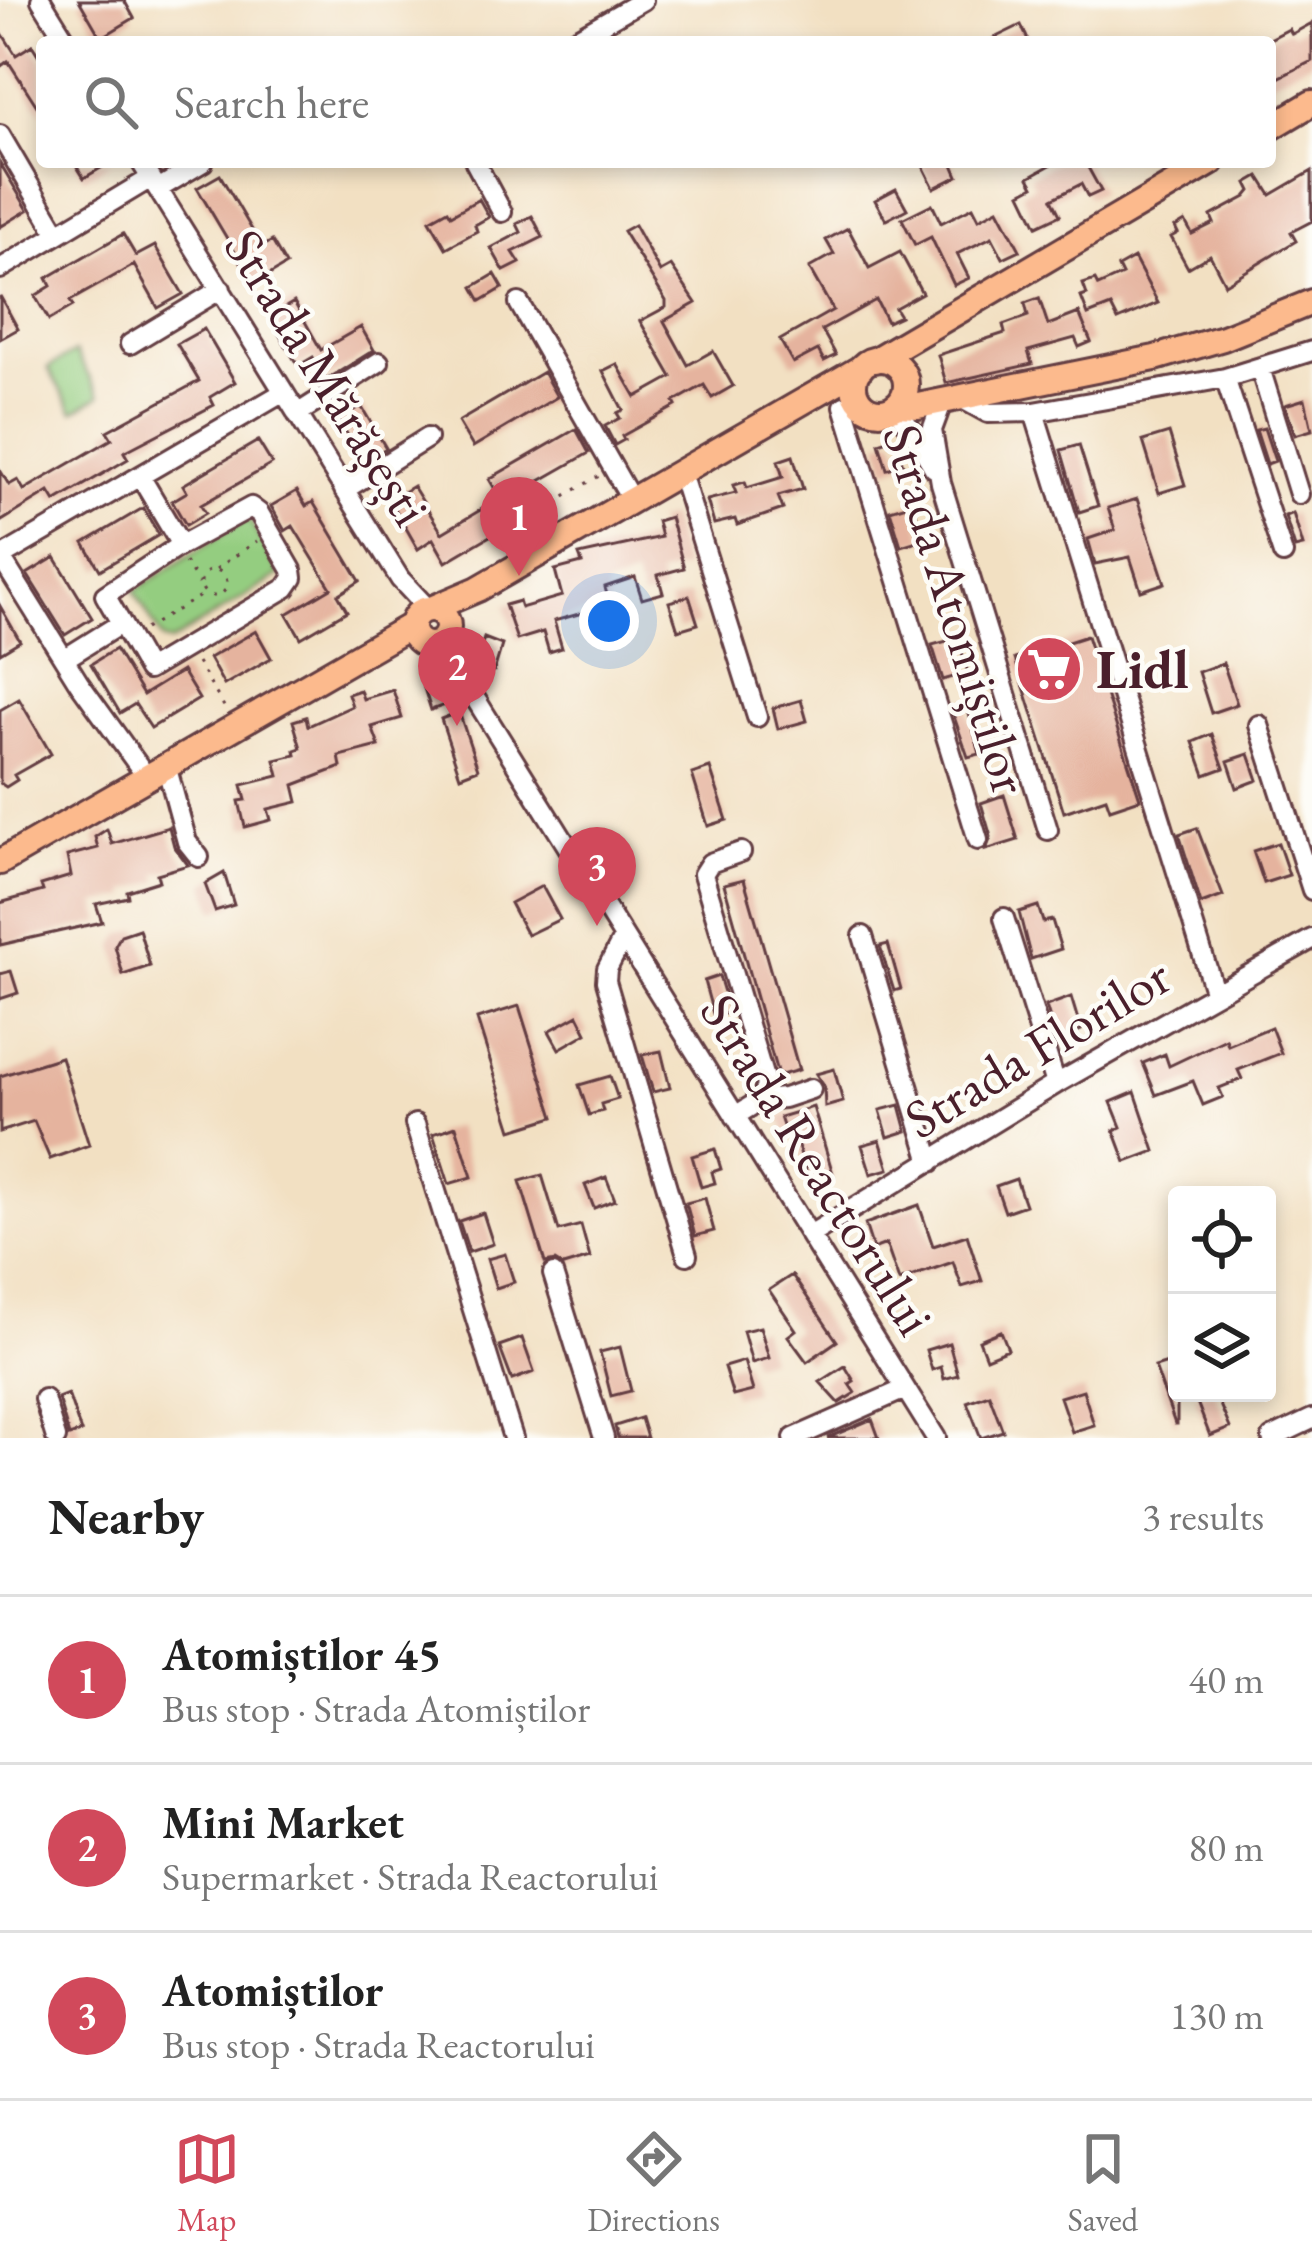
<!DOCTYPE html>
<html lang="en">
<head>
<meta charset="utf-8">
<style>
	:root { --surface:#fff; --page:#f2f2f2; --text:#222; --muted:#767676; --line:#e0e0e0; --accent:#d1495b }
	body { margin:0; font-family:"EB Garamond",serif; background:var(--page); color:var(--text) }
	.controls { position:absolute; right:36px; bottom:36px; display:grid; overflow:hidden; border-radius:12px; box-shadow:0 6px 18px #0003 }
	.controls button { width:108px; height:108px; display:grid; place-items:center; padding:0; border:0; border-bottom:3px solid var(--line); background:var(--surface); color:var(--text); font:60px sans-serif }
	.you { position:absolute; left:609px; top:621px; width:42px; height:42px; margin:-30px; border:9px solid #fff; border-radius:50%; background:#1a73e8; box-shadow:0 0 0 18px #1a73e833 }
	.badge { display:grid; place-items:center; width:78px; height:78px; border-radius:50%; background:var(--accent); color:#fff; font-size:39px; font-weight:700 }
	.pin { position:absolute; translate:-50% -99px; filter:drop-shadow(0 3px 6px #0008) }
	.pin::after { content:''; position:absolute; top:63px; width:42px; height:36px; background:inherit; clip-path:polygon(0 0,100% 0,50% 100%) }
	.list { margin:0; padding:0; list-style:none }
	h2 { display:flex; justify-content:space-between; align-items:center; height:156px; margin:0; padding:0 48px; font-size:51px }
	h2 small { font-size:39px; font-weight:400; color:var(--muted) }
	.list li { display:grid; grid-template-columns:78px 1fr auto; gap:36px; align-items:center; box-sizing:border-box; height:168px; padding:0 48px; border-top:3px solid var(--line) }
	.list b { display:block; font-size:45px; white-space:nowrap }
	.list p { margin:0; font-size:39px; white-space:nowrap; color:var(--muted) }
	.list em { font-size:39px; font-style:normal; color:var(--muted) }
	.icon { flex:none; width:66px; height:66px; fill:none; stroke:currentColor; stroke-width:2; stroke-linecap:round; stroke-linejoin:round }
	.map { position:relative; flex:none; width:1312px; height:1438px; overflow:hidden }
	.search { position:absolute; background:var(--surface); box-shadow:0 6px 18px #0003; left:36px; right:36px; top:36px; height:132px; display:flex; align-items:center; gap:30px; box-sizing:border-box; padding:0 42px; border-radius:12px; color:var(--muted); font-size:45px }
	.sheet { height:660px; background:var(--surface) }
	nav { display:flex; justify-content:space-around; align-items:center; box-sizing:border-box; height:168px; border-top:3px solid var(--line); background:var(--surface); font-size:33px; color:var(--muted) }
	nav a { display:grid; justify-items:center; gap:6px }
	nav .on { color:var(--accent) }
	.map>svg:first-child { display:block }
</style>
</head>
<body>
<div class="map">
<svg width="1312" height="1438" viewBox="0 0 1312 1438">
	<rect width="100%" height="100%" fill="#fdfcf7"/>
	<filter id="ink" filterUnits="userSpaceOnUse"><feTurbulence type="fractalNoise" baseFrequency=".00833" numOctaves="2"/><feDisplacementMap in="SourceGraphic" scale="24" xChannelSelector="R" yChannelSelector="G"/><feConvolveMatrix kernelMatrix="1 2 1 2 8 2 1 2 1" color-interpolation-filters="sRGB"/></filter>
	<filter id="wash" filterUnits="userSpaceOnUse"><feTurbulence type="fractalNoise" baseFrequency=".004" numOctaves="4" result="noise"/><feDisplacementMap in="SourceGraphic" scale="48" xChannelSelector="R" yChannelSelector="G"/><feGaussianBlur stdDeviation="2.7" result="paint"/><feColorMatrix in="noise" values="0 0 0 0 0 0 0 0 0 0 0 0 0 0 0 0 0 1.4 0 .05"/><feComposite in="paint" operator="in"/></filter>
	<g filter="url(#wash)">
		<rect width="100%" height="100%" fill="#f2e0c2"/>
		<!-- green -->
		<path fill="#94cd80" stroke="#6f7656" stroke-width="3" d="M75 352 100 396 73 412 48 368Z
			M246 519 251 522 280 575 171 642 163 640 134 591Z"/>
		<g id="blocks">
			<!-- building -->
			<path fill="#e5b39e" d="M79 0H124L134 18 101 38Z
				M1312 23V61L1270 82V39L1289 29 1292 34Z
				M1021 25 1029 42H986Z
				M0 30 16 55 32 45 42 61V114L8 61 0 67Z
				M74 162H111L84 178Z
				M921 162H952L958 176 934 188Z
				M1056 162H1085L1101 191 1088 197 1081 184 1052 199 1060 215 1037 226 1021 193 1034 186 1029 177Z
				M0 163 28 210 0 227Z
				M1312 171V221L1291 232 1296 241 1225 284 1210 255 1188 268 1171 237 1178 233 1175 227 1185 221 1192 234 1214 223 1211 216 1246 197 1251 191 1247 183 1259 176 1271 195Z
				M220 175 262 247 272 241 286 265 254 284 197 188Z
				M896 189 907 209 886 220 875 200Z
				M479 199 489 217 475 225 477 231 446 248 430 220 448 210 451 215Z
				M932 204 941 223 973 207 979 219 998 209 1020 250 1003 258 992 237 957 254 969 278 954 285 931 237 915 245 902 219Z
				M532 216 543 237 513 252 520 263 504 271 491 248 521 232 517 224Z
				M634 225 660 272 671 266 696 303 664 321 688 365 713 351 733 386 712 398 704 385 674 402 676 406 622 436 624 440 615 445 605 426 620 418 617 413 623 410 603 371 617 364 636 397 672 377 640 321 666 307V301L623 231Z
				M848 228 869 268 900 252 922 293 895 308 900 316 887 322 876 300 822 330 836 355 824 361 818 350 793 363 780 340 833 310 809 268 834 254 826 240Z
				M123 234 136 256 155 246 183 294 158 308 134 265 70 301 73 306 49 320 35 296 51 286 47 278Z
				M1134 258 1158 303 1118 320 1111 306 1088 315 1081 297 1087 295 1083 284 1095 280 1098 286 1122 275 1118 267Z
				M495 274 503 288 481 301 473 287Z
				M0 296 18 329 0 339Z
				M1039 298 1048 325 1079 313 1091 342 1079 347 1075 338 1028 351 1032 364 946 383 938 355 1005 333 1003 325 1028 316 1025 303Z
				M294 302 321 350 361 327 374 350 326 380 313 357 298 366 269 317Z
				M204 329 235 382 210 397 214 405 124 452 128 459 55 502 49 492 0 522V470L9 485 18 480 24 490 112 439 107 431 199 381 177 344Z
				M543 372 557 397 473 447 458 422Z
				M1305 399 1312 430 1295 435 1285 405Z
				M361 406 386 448 364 462 338 419Z
				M1264 428 1275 461 1267 464 1256 430Z
				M576 429 589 453 503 502 489 479Z
				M1169 433 1185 485 1159 493 1143 441Z
				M894 438 903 464 887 469 879 443Z
				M258 441 272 464 201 505 206 513 186 525 172 501 187 492 183 485Z
				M1079 445 1098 506 1079 512 1061 450Z
				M793 456 803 489 778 496 783 509 737 525 735 519 714 524 707 500 736 493 733 485 745 482 747 488 783 477 778 461Z
				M413 486 442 533 482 509 495 533 446 562 433 539 418 549 390 500Z
				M297 491 306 506 313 502 360 581 338 595 347 611 301 638 287 614 331 588 293 526 285 531 271 506Z
				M1137 499 1165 583 1141 591 1130 557 1095 564 1088 539 1115 530 1108 508Z
				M913 503 924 539 901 546 890 510Z
				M143 508 159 535 100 570 84 543Z
				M1293 513 1303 546 1295 548 1285 516Z
				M670 517 684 568 658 575 663 593 642 599 635 577 605 587 616 632 597 637 589 611 554 621 562 648 549 652 543 632 517 640 505 605 519 601 521 608 562 596 555 570 582 563 579 555 661 537 657 521Z
				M55 557 92 618 65 635 27 574Z
				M689 596 698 624 678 630 669 602Z
				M0 606 20 641 0 653Z
				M256 631 271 658 224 685 209 658Z
				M1087 636 1140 799 1110 809 1106 798 1064 812 1015 659Z
				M484 638 502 645 494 671 475 665Z
				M958 638 968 673 943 680 932 645Z
				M115 649 143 695 182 671 199 699 151 728 135 704 120 713 91 664Z
				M1223 663 1237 704 1211 713 1198 672Z
				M437 681 445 705 431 710 423 685Z
				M360 690 363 699 393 690 402 718 372 727 379 746 339 756 341 767 294 785 298 802 268 809 271 820 245 827 239 801 246 800 242 785 279 776 275 760 296 755 295 750 301 748 293 721 306 717 308 726 352 706 348 694Z
				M19 699 51 754 14 775 17 780 6 787 0 783V710Z
				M801 700 807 721 778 729 773 708Z
				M966 703 980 754 968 757 952 711Z
				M459 712 478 769 460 776 441 719Z
				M1212 734 1224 768 1205 775 1193 742Z
				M1249 754 1258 780 1237 788 1228 761Z
				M710 768 727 820 708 826 692 774Z
				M1004 795 1018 840 986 850 991 837 981 803Z
				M169 827 174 846 188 865 157 874 159 881 127 891 128 897 96 904 102 922 0 945V903L43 891 41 885 71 876 67 856 98 848 95 837 107 829 112 844Z
				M1197 828 1223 896 1201 904 1179 834Z
				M1278 843 1289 875 1264 883 1253 851Z
				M224 873 234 905 215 911 205 884Z
				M744 879 799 1070 778 1076 724 884Z
				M542 886 560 919 527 935 510 903Z
				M1038 906 1043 922 1052 920 1061 949 1031 959 1019 912Z
				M139 929 150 966 123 975 115 946 121 935Z
				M888 944 901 989 894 991 880 946Z
				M11 971 18 993 0 999V974Z
				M719 976 730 1012 714 1017 704 981Z
				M1071 997 1081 1030 1071 1034 1072 1039 1057 1043 1046 1006Z
				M519 1006 554 1117 512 1130 477 1019Z
				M578 1015 587 1033 559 1049 549 1031Z
				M1271 1027 1281 1053 1238 1070 1242 1079 1219 1088 1223 1097 1203 1105 1193 1081 1156 1095 1143 1063 1165 1054 1169 1066 1226 1039 1228 1045Z
				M661 1051 670 1088 653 1092 642 1055Z
				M61 1057 89 1145 50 1159 34 1121 0 1132V1076Z
				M834 1069 843 1102 825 1107 824 1086 816 1074Z
				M610 1076 618 1099 601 1104 603 1111 589 1115 579 1085Z
				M1135 1092 1155 1151 1126 1162 1114 1130 1121 1127 1111 1102Z
				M900 1105 907 1131 888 1137 880 1110Z
				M813 1107 834 1177 810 1184 794 1133 786 1135 780 1117Z
				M456 1126 472 1177 449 1184 433 1134Z
				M880 1140 889 1169 871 1174 862 1145Z
				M715 1149 721 1169 712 1172 715 1183 701 1187 692 1156Z
				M542 1175 559 1231 581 1225 590 1258 563 1266 555 1261 545 1263 520 1181Z
				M606 1177 615 1200 594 1208 585 1185Z
				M1016 1179 1025 1205 1005 1212 996 1186Z
				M705 1198 714 1231 695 1236 686 1203Z
				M919 1205 933 1246 967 1235 982 1281 962 1287 953 1262 899 1281 886 1244 873 1249 865 1224Z
				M483 1213 493 1244 469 1252 459 1221Z
				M505 1254 514 1282 496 1288 487 1259Z
				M792 1275 837 1341 807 1362 788 1336 796 1330 769 1290Z
				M760 1327 769 1358 752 1363 743 1331Z
				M1001 1331 1008 1349 986 1358 979 1340Z
				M522 1338 534 1372 512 1380 499 1346Z
				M949 1343 958 1375 944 1379 941 1367 932 1370 926 1350Z
				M620 1347 631 1391 611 1396 600 1352Z
				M1177 1360V1424H1175L1155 1367Z
				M744 1361 753 1391 733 1396 724 1367Z
				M845 1366 854 1381 849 1384 855 1393 839 1403 820 1382Z
				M1083 1390 1094 1425 1072 1432 1060 1397Z
				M1205 1393H1215L1230 1428 1210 1436 1195 1397Z
				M68 1394 81 1432 69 1436 58 1398Z
				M989 1394 1003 1431 981 1438 967 1402Z
				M641 1418 647 1438H618L615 1426Z
				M872 1419 879 1438H827L851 1428Z"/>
		</g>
	</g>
	<g filter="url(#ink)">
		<use href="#blocks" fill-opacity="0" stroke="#633c42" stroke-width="3"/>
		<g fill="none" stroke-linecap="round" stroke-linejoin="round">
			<!-- minor casing -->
			<g stroke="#633c42" stroke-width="24">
				<path id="minor" d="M41 0 67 42
					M570 42 643 0
					M0 135 58 234
					M141 162 400 579 428 609
					M475 162 502 212
					M158 189 203 162
					M0 269 151 178
					M519 303 632 501
					M130 344 221 289
					M1260 368 1299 494
					M1225 378 1283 554
					M959 397 988 413 1034 412 1225 378 1312 351
					M943 400 932 430 941 483 1048 830
					M844 406 978 840
					M893 407 909 426 934 468
					M1034 412 1215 994
					M297 414 379 362
					M681 473 757 717
					M140 476 181 545
					M344 490 427 438
					M251 507 259 513 292 570 293 578 286 588 148 670 105 595 176 548Z
					M0 556 79 683 146 776
					M1 557 284 392
					M447 635 459 671 475 698 936 1438
					M433 645 456 668
					M64 659 120 624
					M1259 725 1312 890
					M166 765 187 842 199 857
					M1004 918 1056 1084
					M863 936 931 1162
					M623 938 607 969 606 981 687 1255
					M761 1100 784 1098 811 1089
					M735 1116 761 1100 766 1085 703 874 710 863 741 852
					M415 1124 513 1438
					M810 1235 1056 1084 1312 939
					M553 1274 604 1438
					M44 1399 56 1438
					M794 1438 905 1389
					M1272 1438 1312 1419"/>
			</g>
			<!-- major casing -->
			<g stroke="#633c42" stroke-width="30">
				<path id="major" d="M1270 128 1312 103
					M854 385a26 26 0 1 1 52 0a26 26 0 1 1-52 0Z
					M875 360 1212 162
					M896 405 918 406 1155 358 1223 338 1312 302
					M412 627a18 18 0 1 1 36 0a18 18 0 1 1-36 0Z
					M431 609 478 589 861 368
					M0 862 412 625"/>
			</g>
			<!-- path -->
			<path stroke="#633c42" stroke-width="3" stroke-dasharray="3 9" stroke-linecap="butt" d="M509 503 521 521 599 476
				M185 562 199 584
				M216 569 257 541
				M201 583a13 13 0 1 1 26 0a13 13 0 1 1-26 0Z
				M145 629 205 593
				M197 663 225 708"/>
			<!-- minor -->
			<use href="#minor" stroke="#fff" stroke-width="18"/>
			<!-- major -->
			<use href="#major" stroke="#fcba8d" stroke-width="24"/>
		</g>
	</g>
	<!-- icons -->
	<defs>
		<g id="supermarket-disc" transform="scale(3.45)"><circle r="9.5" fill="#d1495b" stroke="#fdfcf7"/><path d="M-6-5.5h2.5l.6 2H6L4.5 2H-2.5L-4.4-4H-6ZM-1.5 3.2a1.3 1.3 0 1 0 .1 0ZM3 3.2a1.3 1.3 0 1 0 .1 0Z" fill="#fff"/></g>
	</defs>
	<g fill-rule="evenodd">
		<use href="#supermarket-disc" x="1049" y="669"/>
	</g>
	<g text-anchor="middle" stroke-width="9" stroke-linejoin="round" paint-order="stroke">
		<!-- street labels -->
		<g font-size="54" fill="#4a1f2b" stroke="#fdfcf7">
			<text transform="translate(328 377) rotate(58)" y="19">Strada Mărășești</text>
			<text transform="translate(957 609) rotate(73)" y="19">Strada Atomiștilor</text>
			<text transform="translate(1037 1047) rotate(-31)" y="19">Strada Florilor</text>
			<text transform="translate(818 1164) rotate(58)" y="19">Strada Reactorului</text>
		</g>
		<!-- poi labels -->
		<g font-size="54" font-weight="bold" fill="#4a1f2b" stroke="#fdfcf7" text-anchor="start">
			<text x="1096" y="688">Lidl</text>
		</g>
	</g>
</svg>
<div class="controls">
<button><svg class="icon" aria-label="locate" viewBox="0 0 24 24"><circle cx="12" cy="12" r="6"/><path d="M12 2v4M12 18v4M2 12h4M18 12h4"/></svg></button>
<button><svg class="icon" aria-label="layers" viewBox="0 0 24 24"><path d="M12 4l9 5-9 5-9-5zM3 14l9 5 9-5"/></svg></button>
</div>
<div class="you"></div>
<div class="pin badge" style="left:519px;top:576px">1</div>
<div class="pin badge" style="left:457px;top:726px">2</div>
<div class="pin badge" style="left:597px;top:926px">3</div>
<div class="search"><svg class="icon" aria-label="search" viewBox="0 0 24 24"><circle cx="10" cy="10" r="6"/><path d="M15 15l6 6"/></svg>Search here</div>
</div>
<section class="sheet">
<h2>Nearby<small>3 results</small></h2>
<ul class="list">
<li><span class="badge">1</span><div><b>Atomiștilor 45</b><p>Bus stop · Strada Atomiștilor</p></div><em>40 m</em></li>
<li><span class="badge">2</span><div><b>Mini Market</b><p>Supermarket · Strada Reactorului</p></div><em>80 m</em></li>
<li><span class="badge">3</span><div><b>Atomiștilor</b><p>Bus stop · Strada Reactorului</p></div><em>130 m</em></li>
</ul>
</section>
<nav>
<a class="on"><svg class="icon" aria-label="map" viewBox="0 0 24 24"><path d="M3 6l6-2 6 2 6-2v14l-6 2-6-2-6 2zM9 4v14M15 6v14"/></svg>Map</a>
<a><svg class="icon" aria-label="directions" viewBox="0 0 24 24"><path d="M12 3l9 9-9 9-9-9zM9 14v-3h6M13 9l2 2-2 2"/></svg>Directions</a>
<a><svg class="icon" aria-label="saved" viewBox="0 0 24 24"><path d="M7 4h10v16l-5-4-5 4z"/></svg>Saved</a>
</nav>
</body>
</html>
